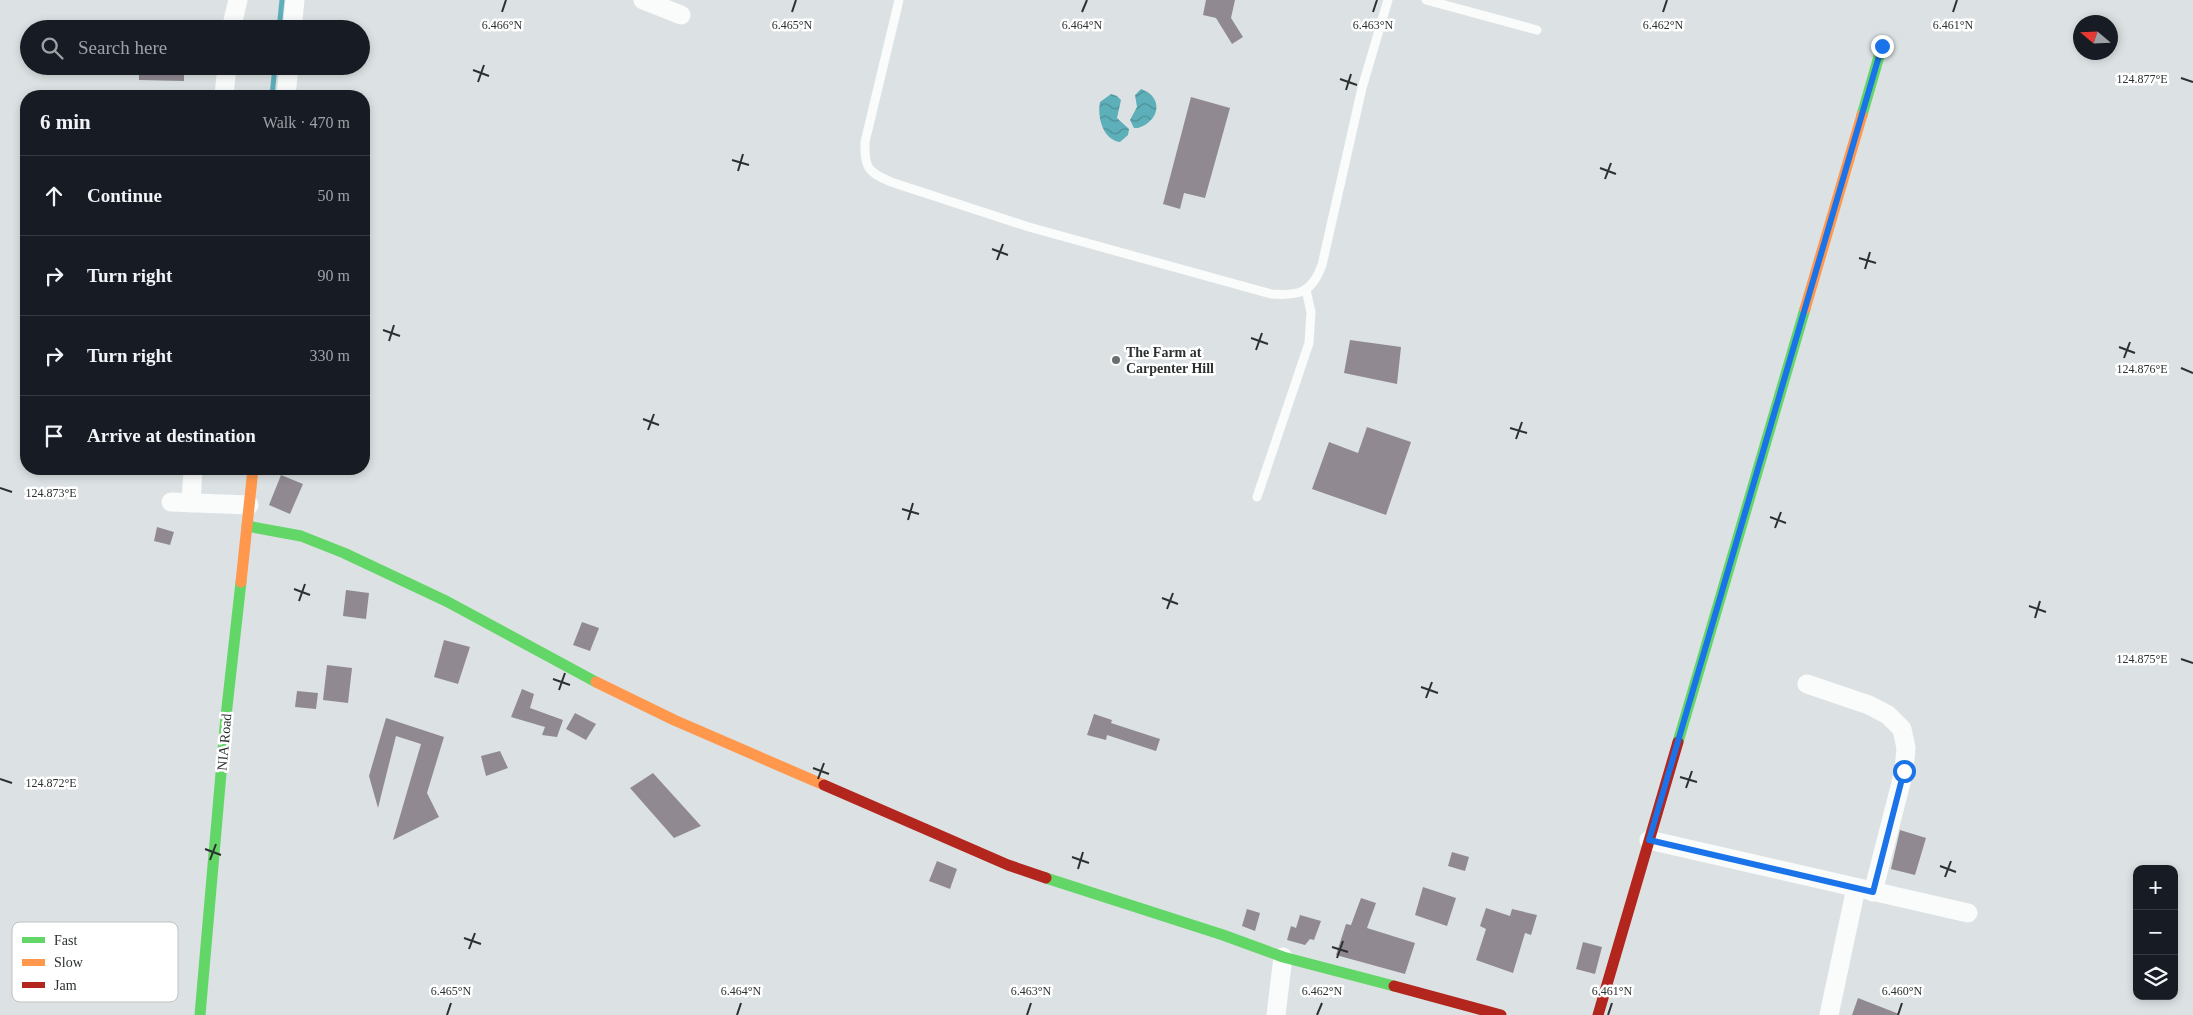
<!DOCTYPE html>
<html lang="en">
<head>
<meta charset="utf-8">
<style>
	:root { --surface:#171b24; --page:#242831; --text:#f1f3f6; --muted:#9ea1a6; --line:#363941 }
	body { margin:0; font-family:Georgia,serif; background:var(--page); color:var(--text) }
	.controls { position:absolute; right:15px; bottom:15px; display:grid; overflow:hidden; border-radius:10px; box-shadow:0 2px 8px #0003 }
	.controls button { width:45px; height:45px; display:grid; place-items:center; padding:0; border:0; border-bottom:1px solid var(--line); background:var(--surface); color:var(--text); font:25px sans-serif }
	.compass { position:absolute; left:2073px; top:15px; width:45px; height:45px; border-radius:50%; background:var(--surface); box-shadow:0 2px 8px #0003; rotate:289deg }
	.stop { position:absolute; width:15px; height:15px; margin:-11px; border:4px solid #1a73e8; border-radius:50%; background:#fff }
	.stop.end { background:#1a73e8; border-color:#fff; box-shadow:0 1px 5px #0008 }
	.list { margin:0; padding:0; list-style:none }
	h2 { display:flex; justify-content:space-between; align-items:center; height:65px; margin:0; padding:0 20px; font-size:21px }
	h2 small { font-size:16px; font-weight:400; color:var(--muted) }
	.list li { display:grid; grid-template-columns:32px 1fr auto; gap:15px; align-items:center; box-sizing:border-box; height:80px; padding:0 20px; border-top:1px solid var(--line) }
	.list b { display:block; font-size:19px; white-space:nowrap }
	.list em { font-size:16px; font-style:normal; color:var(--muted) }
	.icon { flex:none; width:28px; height:28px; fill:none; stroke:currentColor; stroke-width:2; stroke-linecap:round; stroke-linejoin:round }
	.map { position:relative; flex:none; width:2193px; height:1015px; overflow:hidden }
	.search { position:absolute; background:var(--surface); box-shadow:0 2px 8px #0003; left:20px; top:20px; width:350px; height:55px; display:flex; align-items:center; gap:12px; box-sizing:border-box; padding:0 18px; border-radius:28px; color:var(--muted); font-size:19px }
	.panel { position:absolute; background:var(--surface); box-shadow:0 2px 8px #0003; left:20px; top:90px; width:350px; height:385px; border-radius:20px }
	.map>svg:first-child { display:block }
</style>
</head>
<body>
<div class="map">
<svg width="2193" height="1015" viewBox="0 0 2193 1015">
	<defs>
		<pattern id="water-waves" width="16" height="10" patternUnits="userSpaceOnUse" patternTransform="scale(1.25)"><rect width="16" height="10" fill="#5dafb9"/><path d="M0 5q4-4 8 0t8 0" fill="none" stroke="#4d8f97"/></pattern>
	</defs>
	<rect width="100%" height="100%" fill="#dce2e3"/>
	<!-- water -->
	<path fill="url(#water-waves)" d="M1141 89C1164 97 1160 121 1138 128H1134L1130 120 1137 107 1135 95Z
		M1111 94 1117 96 1121 100 1117 118 1129 129 1128 135 1120 142C1103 140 1097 117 1100 102Z"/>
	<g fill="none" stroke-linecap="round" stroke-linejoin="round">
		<!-- stream -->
		<path stroke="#5dafb9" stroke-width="5" d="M279 29 282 0
			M272 96 275 66"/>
	</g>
	<!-- building -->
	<path fill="#908992" d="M1206 0H1235L1231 18 1243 37 1232 44 1216 18 1203 15Z
		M139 66H184V81L139 80Z
		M1191 97 1230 108 1205 198 1184 193 1180 209 1163 204Z
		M1350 340 1401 347 1397 384 1344 373Z
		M1367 427 1411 442 1386 515 1312 489 1329 442 1358 453Z
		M281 475 303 484 290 514 269 505Z
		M157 527 174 532 170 545 154 541Z
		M346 590 369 593 366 619 343 616Z
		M582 622 599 628 590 651 573 645Z
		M444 640 470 647 458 684 434 677Z
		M327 665 352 668 348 703 323 700Z
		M522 689 534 694 530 708 563 720 557 737 542 735 545 727 511 717Z
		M297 691 318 693 316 709 295 707Z
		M575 713 596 724 586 740 566 729Z
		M1094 714 1112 720 1111 723 1160 739 1156 751 1107 735 1106 740 1087 735Z
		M386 718 444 737 427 793 439 817 393 840 421 744 396 736 378 808 369 776Z
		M500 751 508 768 486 776 481 756Z
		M653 773 701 826 674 838 630 788Z
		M1900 830 1926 838 1915 875 1891 869Z
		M1452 852 1469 857 1465 871 1448 866Z
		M937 861 957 869 950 889 929 881Z
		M1423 887 1456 898 1447 926 1415 915Z
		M1361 898 1376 903 1367 928 1415 943 1405 974 1336 955 1346 924 1351 925Z
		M1486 908 1510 916 1512 909 1537 915 1531 935 1525 933 1513 973 1476 960 1486 929 1480 926Z
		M1247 909 1260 913 1255 931 1242 926Z
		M1300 915 1321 921 1314 940 1310 939 1305 945 1287 940 1291 926 1296 928Z
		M1583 942 1602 947 1595 974 1576 969Z
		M1858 998 1899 1014V1015H1852Z"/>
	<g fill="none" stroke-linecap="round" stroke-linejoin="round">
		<!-- lane -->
		<path stroke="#fafbfb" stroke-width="9" d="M899 0 865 142C864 168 868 172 891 182L1029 227 1271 294C1299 296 1312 293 1322 265L1362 88 1388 0
			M1426 0 1537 30
			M1257 497 1309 343 1311 312 1306 290"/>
		<!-- street -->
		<path stroke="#fafbfb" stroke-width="19" d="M643 0 681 15
			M231 29 238 0
			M292 29 295 0
			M224 96 227 66
			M286 96 289 66
			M171 502 249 505
			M191 503 193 469
			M1807 684 1869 705 1888 715 1902 729 1906 748 1904 771 1873 892
			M1649 840 1968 913
			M1276 1015 1283 957
			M1829 1015 1856 888"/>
		<!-- fast -->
		<path stroke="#63d668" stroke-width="11" d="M1862 115 1882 46
			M247 526 301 536 344 553 446 601 596 682
			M1678 742 1805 309
			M1046 878 1223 935 1283 957 1394 986
			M200 1015 226 716 241 582"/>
		<!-- slow -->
		<path stroke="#ff974d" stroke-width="11" d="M1805 309 1862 115
			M241 582 253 469
			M596 682 674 720 824 785"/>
		<!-- jam -->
		<path stroke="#b3261e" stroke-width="11" d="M824 785 1008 865 1046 878
			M1394 986 1501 1015
			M1598 1015 1678 742"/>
	</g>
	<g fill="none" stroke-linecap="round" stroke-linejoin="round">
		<!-- route -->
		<path stroke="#1a73e8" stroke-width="6" d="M1882 46 1649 840 1873 892 1904 771"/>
	</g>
	<!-- ticks -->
	<path fill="none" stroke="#2b3030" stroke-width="2" d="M502 12 506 0M792 12 796 0M1082 12 1087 0M1373 12 1377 0M1663 12 1667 0M1953 12 1957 0M473 70 489 76M2181 78 2193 82M1340 79 1357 85M478 82 484 65M1346 90 1351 74M732 160 749 165M1600 168 1616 174M738 171 743 154M1605 179 1611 163M992 249 1008 255M1859 258 1876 263M997 260 1003 244M1865 269 1870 252M383 330 400 336M1251 338 1268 344M389 341 394 325M2119 347 2135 353M1256 350 1262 333M2124 358 2130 342M2181 368 2193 373M643 419 659 425M1510 428 1527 433M648 430 654 414M1516 439 1522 422M0 488 12 492M902 509 919 514M1770 517 1786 523M908 520 913 503M1775 528 1781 512M294 589 310 595M1162 598 1178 604M299 601 305 584M2029 606 2046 612M1167 609 1173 593M2035 618 2040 601M2181 659 2193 663M553 679 570 685M1421 687 1438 693M559 690 565 673M1426 698 1432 682M813 768 829 774M1680 777 1697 782M0 779 12 783M818 779 824 763M1686 788 1692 771M205 849 221 855M1072 857 1089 863M210 860 216 844M1940 866 1956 872M1078 869 1083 852M1945 877 1951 861M464 938 481 944M1332 947 1348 952M469 949 475 933M1337 958 1343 941M447 1015 451 1003M737 1015 741 1003M1027 1015 1031 1003M1317 1015 1322 1003M1608 1015 1612 1003M1898 1015 1902 1003"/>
	<!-- markers -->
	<circle fill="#696e6f" stroke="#fff" stroke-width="2" cx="1116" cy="360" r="5"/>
	<g text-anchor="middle" stroke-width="5" stroke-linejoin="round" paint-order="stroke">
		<!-- poi labels -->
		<g font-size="14" font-weight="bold" fill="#2b3030" stroke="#fff" text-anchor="start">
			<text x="1126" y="357">The Farm at<tspan x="1126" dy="16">Carpenter Hill</tspan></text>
		</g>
		<!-- street labels -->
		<g font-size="14" fill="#2b3030" stroke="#fff">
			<text transform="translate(224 742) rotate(-85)" y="5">NIA Road</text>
		</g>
	</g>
	<!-- legend -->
	<rect x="12" y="922" width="166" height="80" rx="8" fill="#fff" stroke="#bfc1c1" stroke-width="1"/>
	<rect x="22" y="937" width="23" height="6" fill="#63d668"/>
	<rect x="22" y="959" width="23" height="7" fill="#ff974d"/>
	<rect x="22" y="982" width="23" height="6" fill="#b3261e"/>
	<g font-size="14" fill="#2b3030">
		<text x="54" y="945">Fast</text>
		<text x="54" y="967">Slow</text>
		<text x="54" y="990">Jam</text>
	</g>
	<g font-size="12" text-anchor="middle" fill="#2b3030" stroke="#fff" stroke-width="5" stroke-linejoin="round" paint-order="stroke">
		<text x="502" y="29">6.466°N</text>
		<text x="792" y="29">6.465°N</text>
		<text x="1082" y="29">6.464°N</text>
		<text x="1373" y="29">6.463°N</text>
		<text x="1663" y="29">6.462°N</text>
		<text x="1953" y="29">6.461°N</text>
		<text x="2142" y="83">124.877°E</text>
		<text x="2142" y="373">124.876°E</text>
		<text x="51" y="497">124.873°E</text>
		<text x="2142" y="663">124.875°E</text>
		<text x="51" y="787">124.872°E</text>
		<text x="451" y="995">6.465°N</text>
		<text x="741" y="995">6.464°N</text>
		<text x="1031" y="995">6.463°N</text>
		<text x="1322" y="995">6.462°N</text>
		<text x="1612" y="995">6.461°N</text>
		<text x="1902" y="995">6.460°N</text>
	</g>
</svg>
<div class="controls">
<button>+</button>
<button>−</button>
<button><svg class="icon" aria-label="layers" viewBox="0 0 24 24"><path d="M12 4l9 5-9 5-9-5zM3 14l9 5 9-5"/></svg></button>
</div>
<svg class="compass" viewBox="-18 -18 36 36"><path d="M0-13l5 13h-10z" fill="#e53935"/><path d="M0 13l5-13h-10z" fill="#9ea1a6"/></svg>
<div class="stop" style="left:1904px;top:771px"></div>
<div class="stop end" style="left:1882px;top:46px"></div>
<div class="search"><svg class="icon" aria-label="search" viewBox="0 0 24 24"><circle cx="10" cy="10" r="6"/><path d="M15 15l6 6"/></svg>Search here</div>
<section class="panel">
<h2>6 min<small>Walk · 470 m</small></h2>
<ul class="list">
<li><svg class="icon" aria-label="ahead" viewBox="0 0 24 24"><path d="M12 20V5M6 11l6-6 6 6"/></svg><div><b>Continue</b></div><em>50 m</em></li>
<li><svg class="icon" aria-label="right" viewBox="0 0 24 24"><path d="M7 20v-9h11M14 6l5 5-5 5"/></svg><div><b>Turn right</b></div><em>90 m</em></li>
<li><svg class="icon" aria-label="right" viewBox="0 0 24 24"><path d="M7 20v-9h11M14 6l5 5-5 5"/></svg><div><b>Turn right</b></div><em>330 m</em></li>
<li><svg class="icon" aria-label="arrive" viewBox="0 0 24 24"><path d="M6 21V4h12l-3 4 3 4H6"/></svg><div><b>Arrive at destination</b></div></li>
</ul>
</section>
</div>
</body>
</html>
